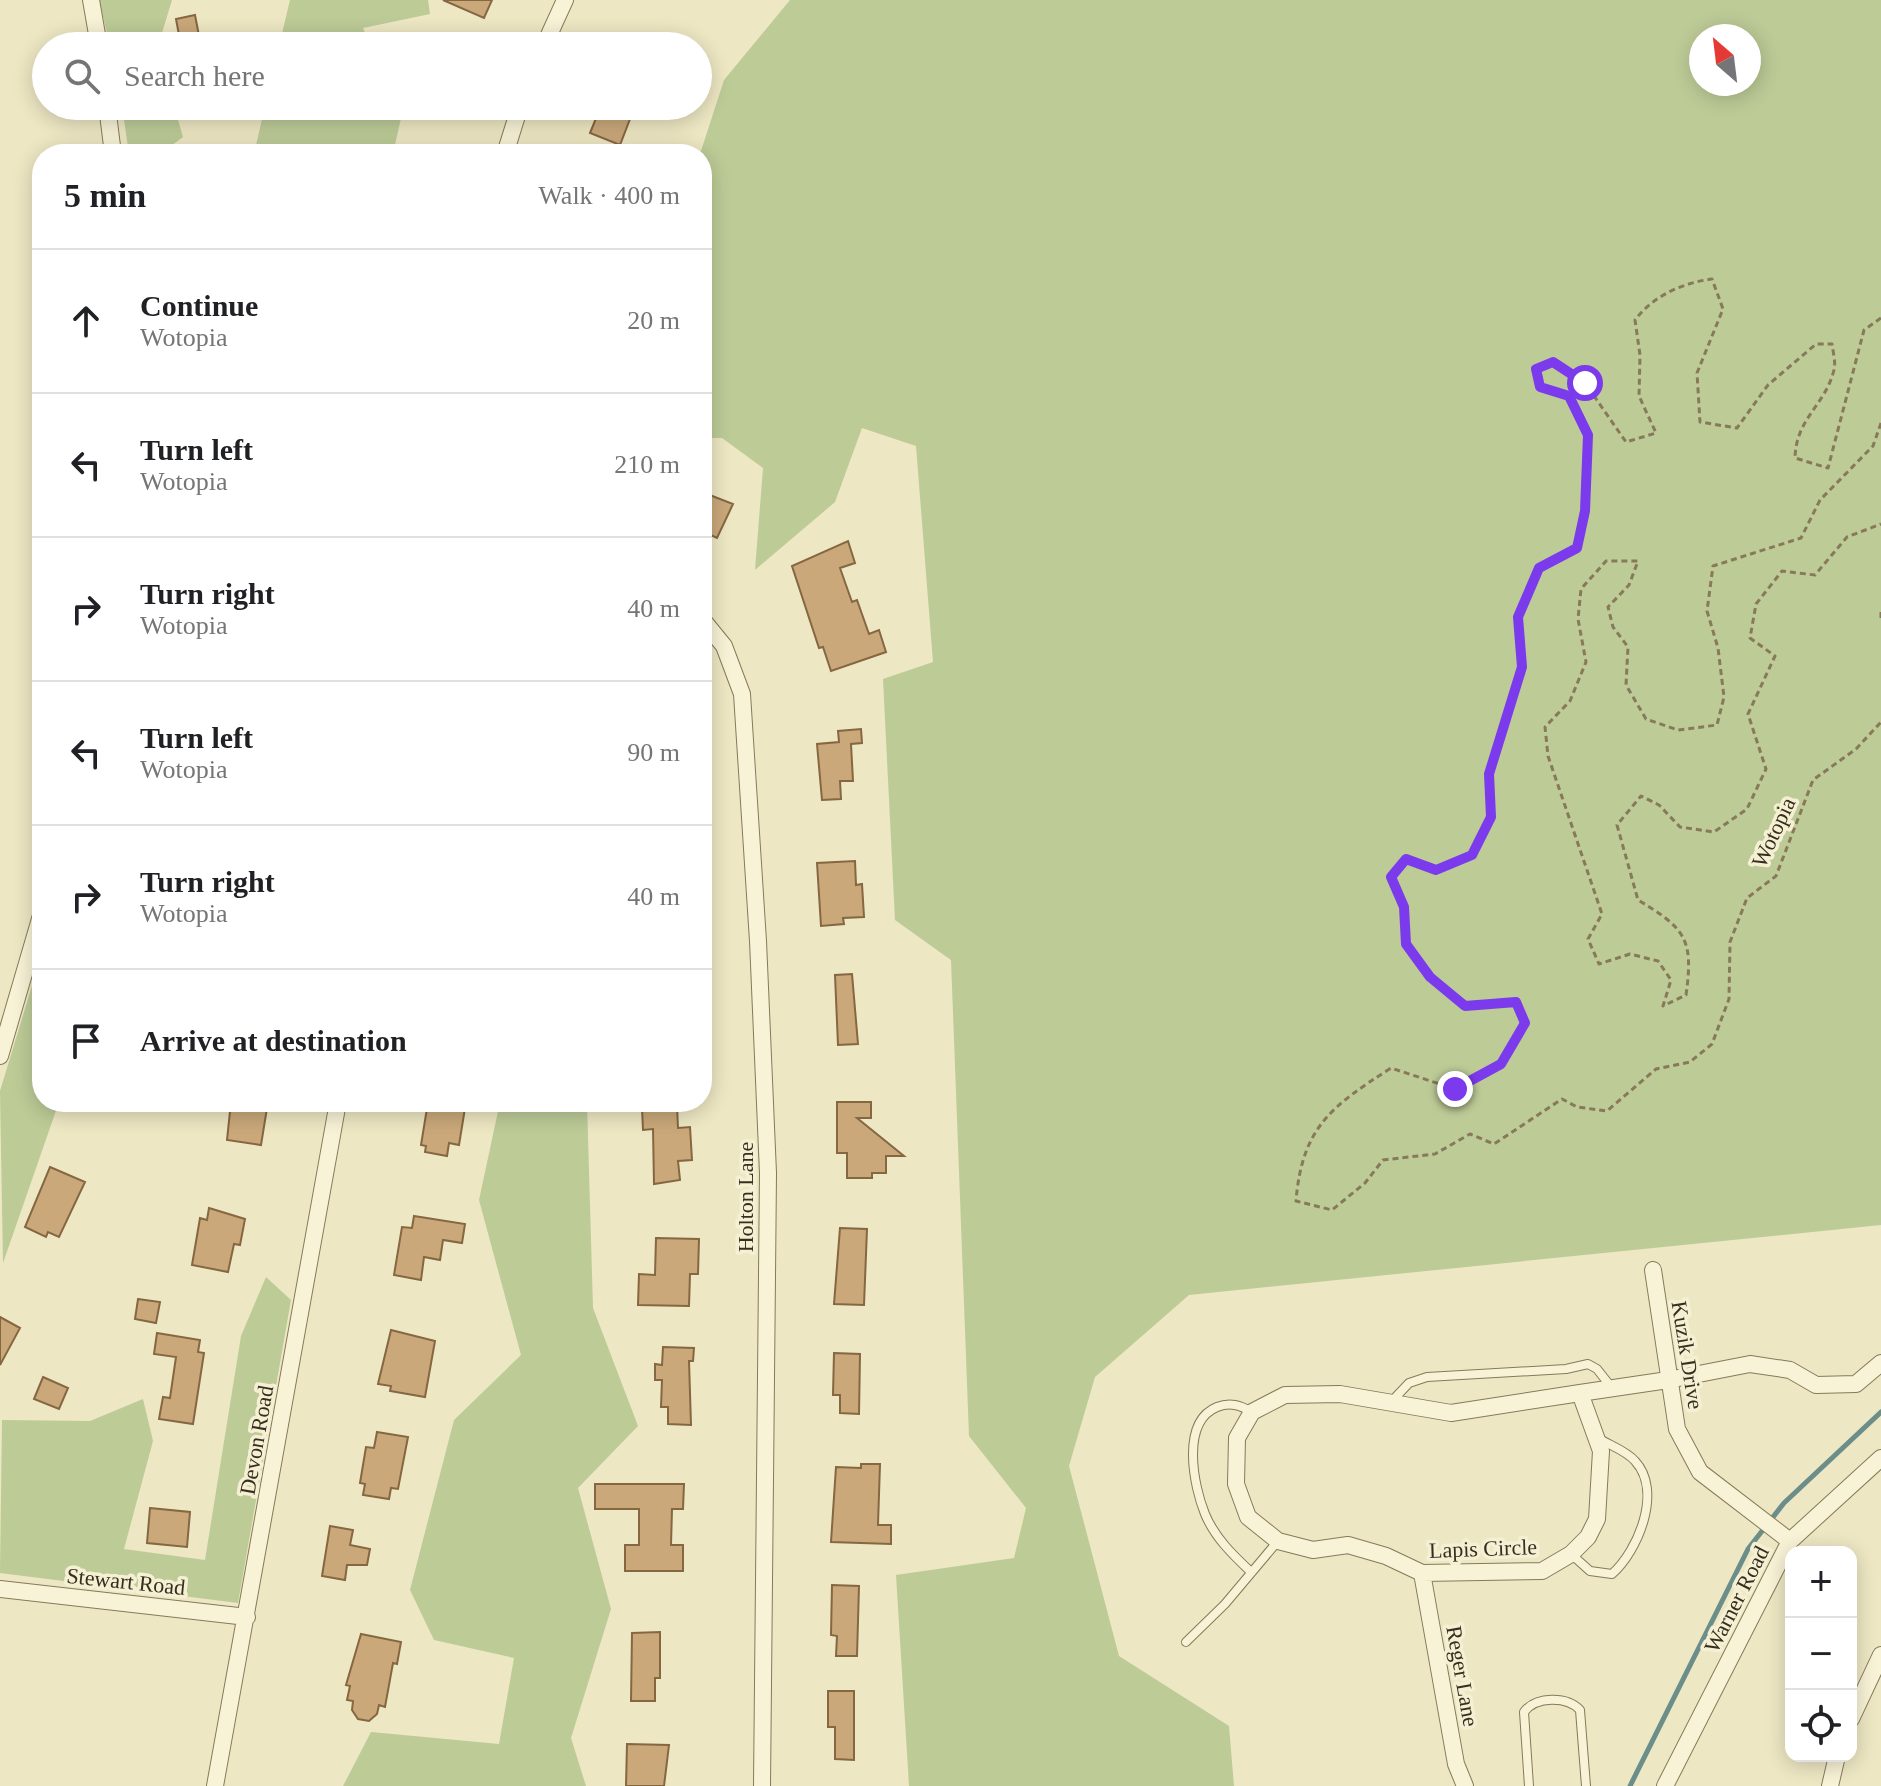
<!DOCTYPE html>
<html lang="en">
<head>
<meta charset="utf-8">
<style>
	:root { --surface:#fff; --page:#f6f6f6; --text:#202124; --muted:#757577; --line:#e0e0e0 }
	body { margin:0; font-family:"Times New Roman",serif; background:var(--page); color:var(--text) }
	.controls { position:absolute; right:24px; bottom:24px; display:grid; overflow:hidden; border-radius:16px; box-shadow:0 4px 20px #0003 }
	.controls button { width:72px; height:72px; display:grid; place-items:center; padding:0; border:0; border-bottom:2px solid var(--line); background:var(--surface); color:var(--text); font:40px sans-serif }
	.compass { position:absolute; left:1689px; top:24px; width:72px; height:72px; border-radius:50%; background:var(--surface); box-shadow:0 4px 20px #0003; rotate:332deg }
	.stop { position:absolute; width:24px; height:24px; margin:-18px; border:6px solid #7c3aed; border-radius:50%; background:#fff }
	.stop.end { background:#7c3aed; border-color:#fff; box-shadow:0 2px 8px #0008 }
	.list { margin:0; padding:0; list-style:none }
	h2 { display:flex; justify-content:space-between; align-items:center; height:104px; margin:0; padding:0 32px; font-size:34px }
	h2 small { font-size:26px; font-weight:400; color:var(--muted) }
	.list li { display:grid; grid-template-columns:52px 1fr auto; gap:24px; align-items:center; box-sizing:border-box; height:144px; padding:0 32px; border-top:2px solid var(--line) }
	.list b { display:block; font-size:30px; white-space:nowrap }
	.list p { margin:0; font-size:26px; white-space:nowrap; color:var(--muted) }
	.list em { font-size:26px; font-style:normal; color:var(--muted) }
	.icon { flex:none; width:44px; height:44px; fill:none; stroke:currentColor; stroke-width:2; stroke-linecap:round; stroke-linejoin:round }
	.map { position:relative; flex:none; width:1881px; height:1786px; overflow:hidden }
	.search { position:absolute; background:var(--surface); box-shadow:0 4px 20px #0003; left:32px; top:32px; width:680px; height:88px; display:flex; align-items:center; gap:20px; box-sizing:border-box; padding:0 28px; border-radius:44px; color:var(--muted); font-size:30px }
	.panel { position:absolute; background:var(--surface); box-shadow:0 4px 20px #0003; left:32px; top:144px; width:680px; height:968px; border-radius:32px }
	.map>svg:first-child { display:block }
</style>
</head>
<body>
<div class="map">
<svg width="1881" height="1786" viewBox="0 0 1881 1786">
	<rect width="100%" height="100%" fill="#ede7c3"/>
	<!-- green -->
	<path fill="#bdcb97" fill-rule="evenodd" d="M99 0H172L158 46H110Z
		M290 0H428L430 14 363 28 370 46H279Z
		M790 0H1881V1225L1189 1295 1095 1377 1069 1466 1119 1656 1229 1726 1234 1786H909L896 1575 1014 1558 1026 1508 969 1436 951 960 895 920 883 679 933 662 916 446 862 428 835 502 755 570 763 468 722 438H702L700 154 724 80ZM1701 36H1749V84H1701Z
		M122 106H174L183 137 160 154H129Z
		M265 106H396L401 118 393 154H254Z
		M41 956 42 1102H59L3 1263 0 1091Z
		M500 1102H587L593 1308 638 1426 578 1488 611 1609 571 1738 586 1786H343L371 1732 499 1744 514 1658 434 1640 410 1590 454 1420 521 1355 479 1200Z
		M266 1277 291 1300 238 1603 0 1573 2 1420 90 1421 143 1399 153 1441 124 1549 205 1560 241 1336Z"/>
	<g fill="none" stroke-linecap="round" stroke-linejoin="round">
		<!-- stream -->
		<path stroke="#6c8e8b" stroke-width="5" d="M1630 1786 1748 1549 1784 1503 1881 1412"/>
	</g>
	<!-- building -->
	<path fill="#caa87a" stroke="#856741" stroke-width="2" d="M443 0H492L484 18Z
		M195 15 201 46H181L176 19Z
		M601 106H635L620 145 590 133Z
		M702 492 733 504 717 538 702 531Z
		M848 541 855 563 840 568 852 602 857 600 869 634 879 630 886 652 831 671 823 647 819 648 792 566Z
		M861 729 862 743 851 744 853 781H840L841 799 822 800 817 744 839 742 838 731Z
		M855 861 856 885 862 884 864 917 843 918 844 924 821 926 817 863Z
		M852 974 858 1044 838 1045 835 975Z
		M231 1102H268L261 1145 227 1140Z
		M428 1102H466L459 1145 449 1143 447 1156 425 1152 426 1146 421 1145Z
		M837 1102H871V1118H857L904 1156H886V1173H872V1178H847V1153H837Z
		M677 1106 678 1128 690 1127 692 1160 678 1161 680 1180 654 1184 653 1129 643 1130 642 1108Z
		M50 1167 85 1182 59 1237 48 1232 46 1237 25 1227Z
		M209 1208 245 1219 240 1245 234 1244 228 1272 192 1265 200 1218 207 1220Z
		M414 1216 465 1224 462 1243 443 1240 440 1260 424 1257 421 1280 394 1275 402 1227 412 1228Z
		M840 1228 867 1229 864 1305 834 1304Z
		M656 1238 699 1239 698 1274H690L689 1306 638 1305 639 1274 655 1275Z
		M138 1299 160 1302 156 1323 135 1319Z
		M0 1317 20 1328 0 1365Z
		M391 1330 435 1341 425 1397 390 1391 391 1386 378 1384Z
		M157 1333 200 1340 198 1352 204 1353 193 1424 159 1419 163 1397 170 1398 176 1357 154 1354Z
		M663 1347 694 1348 693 1361H689L691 1425 668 1424V1407H661L662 1380H655V1364L662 1365Z
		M834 1353 860 1354 859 1414 840 1413V1395H833Z
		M43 1377 68 1388 59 1409 34 1399Z
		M377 1432 408 1437 398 1489 391 1488 389 1499 363 1495 365 1484 360 1483 366 1447 374 1448Z
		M861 1464H880L878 1525H891V1544L831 1542 836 1467 861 1468Z
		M595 1484H684L683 1509H672L671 1545H683V1571H625V1545H639V1509H595Z
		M150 1508 190 1512 187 1547 147 1543Z
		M330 1526 353 1530 350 1545 370 1549 367 1565H347L345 1580 322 1576Z
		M832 1585 859 1586 857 1656H836L837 1636 831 1635Z
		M660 1632V1678H655V1701H631L632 1633Z
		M361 1634 401 1642 397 1664 393 1663 385 1707 379 1705 377 1714 369 1721 358 1719 352 1710 353 1701 347 1700 350 1686 346 1685Z
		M828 1691H854V1760L835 1759V1727H828Z
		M627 1744 669 1745 664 1786H626Z"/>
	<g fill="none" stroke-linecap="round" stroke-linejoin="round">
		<!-- service casing -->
		<g stroke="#87795a" stroke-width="10">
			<path id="service" d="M1391 1402 1409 1383 1427 1377 1566 1369 1588 1364 1597 1369 1612 1388
				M1571 1554 1590 1571 1612 1574C1638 1551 1663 1491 1635 1461 1627 1451 1609 1445 1598 1438
				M1251 1572C1233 1555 1215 1538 1205 1514 1194 1487 1180 1422 1217 1407 1230 1402 1240 1405 1252 1412
				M1186 1642 1225 1604 1278 1541
				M1529 1786 1524 1712C1536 1696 1567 1696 1580 1710L1586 1786"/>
		</g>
		<!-- minor casing -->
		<g stroke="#87795a" stroke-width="18">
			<path id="minor" d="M91 0 99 46
				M544 46 565 0
				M107 106 113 154
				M505 154 520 106
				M702 619 724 646 742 694 758 941 768 1173 762 1786
				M0 1056 42 912
				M1653 1270 1677 1429 1700 1472 1790 1541
				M1580 1393 1601 1451 1597 1519 1588 1537 1571 1554 1542 1571 1422 1573 1386 1556 1348 1545 1313 1550 1278 1541 1248 1517 1236 1484 1237 1438 1252 1412 1285 1395 1340 1394 1451 1413 1580 1393 1668 1380 1750 1364 1790 1370 1816 1385 1856 1384 1881 1363
				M1422 1573 1456 1764 1465 1786
				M0 1589 247 1617
				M1851 1719 1881 1655
				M215 1786 338 1102
				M1665 1786 1790 1541 1881 1458
				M1830 1786 1837 1756"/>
		</g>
		<!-- path -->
		<path stroke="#87795a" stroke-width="3" stroke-dasharray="6 4" stroke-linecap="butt" d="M1881 318 1864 330 1828 468 1795 458C1796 418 1825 406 1834 370 1836 363 1833 352 1832 344H1816L1768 385 1737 428 1700 422 1697 373 1723 309 1712 279C1682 283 1653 296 1635 320L1640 355 1639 396 1656 433 1626 442 1585 383 1553 362 1536 369 1540 387 1569 396 1588 435 1585 511 1577 548 1539 568 1518 617 1522 667 1489 774 1491 817 1472 855 1436 870 1406 859 1391 877 1404 907 1406 944 1430 977 1465 1006 1516 1002 1525 1023 1501 1064 1455 1089 1391 1068C1332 1106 1302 1127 1296 1201L1332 1210 1365 1183 1383 1160 1435 1154 1470 1134 1494 1144 1562 1099 1577 1107 1607 1111 1656 1069 1690 1062 1712 1044 1729 999 1730 942 1747 898 1776 876 1813 780 1856 749 1881 722
			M1881 423 1873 446 1820 500 1801 538 1713 566 1707 611 1718 648 1724 697 1717 725 1678 730 1646 719 1626 685 1628 647 1613 627 1608 607 1629 585 1638 561H1606L1581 589 1578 619 1586 662 1570 701 1545 727 1548 756 1602 914 1588 939 1599 964 1630 954 1658 961 1671 980 1663 1006 1686 995C1694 939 1685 928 1638 900L1617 825 1641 796 1659 805 1680 827 1714 832 1747 809 1766 769 1748 714 1775 656 1750 638 1756 604 1782 571 1815 575 1847 537 1881 524
			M1881 612V622"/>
		<!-- service -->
		<use href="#service" stroke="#f8f3d6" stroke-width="8"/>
		<!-- minor -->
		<use href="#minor" stroke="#f8f3d6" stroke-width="16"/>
	</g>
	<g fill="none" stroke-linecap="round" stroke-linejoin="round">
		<!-- route -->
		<path stroke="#7c3aed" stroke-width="10" d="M1455 1089 1501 1064 1525 1023 1516 1002 1465 1006 1430 977 1406 944 1404 907 1391 877 1406 859 1436 870 1472 855 1491 817 1489 774 1522 667 1518 617 1539 568 1577 548 1585 511 1588 435 1569 396 1540 387 1536 369 1553 362 1585 383"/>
	</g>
	<g text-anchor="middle" stroke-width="7" stroke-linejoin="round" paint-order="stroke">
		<!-- street labels -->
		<g font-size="22" fill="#372e1e" stroke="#f5f0d3">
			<text transform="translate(1773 832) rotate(-65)" y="8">Wotopia</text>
			<text transform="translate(745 1197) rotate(-90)" y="8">Holton Lane</text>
			<text transform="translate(1688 1355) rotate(81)" y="8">Kuzik Drive</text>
			<text transform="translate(256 1440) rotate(-80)" y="8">Devon Road</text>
			<text transform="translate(1483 1548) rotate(-2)" y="8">Lapis Circle</text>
			<text transform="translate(126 1581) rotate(6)" y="8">Stewart Road</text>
			<text transform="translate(1736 1599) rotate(-63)" y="8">Warner Road</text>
			<text transform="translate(1463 1676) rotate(80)" y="8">Reger Lane</text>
		</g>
	</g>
</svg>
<div class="controls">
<button>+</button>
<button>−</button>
<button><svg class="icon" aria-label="locate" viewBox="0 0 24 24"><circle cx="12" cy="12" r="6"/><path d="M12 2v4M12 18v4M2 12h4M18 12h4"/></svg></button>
</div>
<svg class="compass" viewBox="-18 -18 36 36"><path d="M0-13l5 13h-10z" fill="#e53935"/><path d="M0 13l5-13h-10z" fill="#757577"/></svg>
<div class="stop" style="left:1585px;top:383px"></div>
<div class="stop end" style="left:1455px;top:1089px"></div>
<div class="search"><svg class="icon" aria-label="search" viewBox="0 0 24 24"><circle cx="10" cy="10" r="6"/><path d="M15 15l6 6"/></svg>Search here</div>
<section class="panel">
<h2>5 min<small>Walk · 400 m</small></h2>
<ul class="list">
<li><svg class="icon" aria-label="ahead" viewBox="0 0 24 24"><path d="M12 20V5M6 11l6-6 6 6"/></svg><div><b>Continue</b><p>Wotopia</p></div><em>20 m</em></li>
<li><svg class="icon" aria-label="left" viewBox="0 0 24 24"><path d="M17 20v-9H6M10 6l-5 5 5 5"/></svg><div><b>Turn left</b><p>Wotopia</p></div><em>210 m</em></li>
<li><svg class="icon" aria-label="right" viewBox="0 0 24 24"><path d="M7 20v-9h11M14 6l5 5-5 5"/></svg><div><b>Turn right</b><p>Wotopia</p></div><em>40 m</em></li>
<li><svg class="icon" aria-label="left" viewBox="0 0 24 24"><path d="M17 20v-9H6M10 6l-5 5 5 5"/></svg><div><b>Turn left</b><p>Wotopia</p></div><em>90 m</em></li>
<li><svg class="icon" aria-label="right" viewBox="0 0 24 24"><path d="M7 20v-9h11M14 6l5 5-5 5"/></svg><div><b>Turn right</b><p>Wotopia</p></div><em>40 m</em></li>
<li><svg class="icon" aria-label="arrive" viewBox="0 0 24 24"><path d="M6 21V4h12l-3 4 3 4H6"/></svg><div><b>Arrive at destination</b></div></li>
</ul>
</section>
</div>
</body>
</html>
